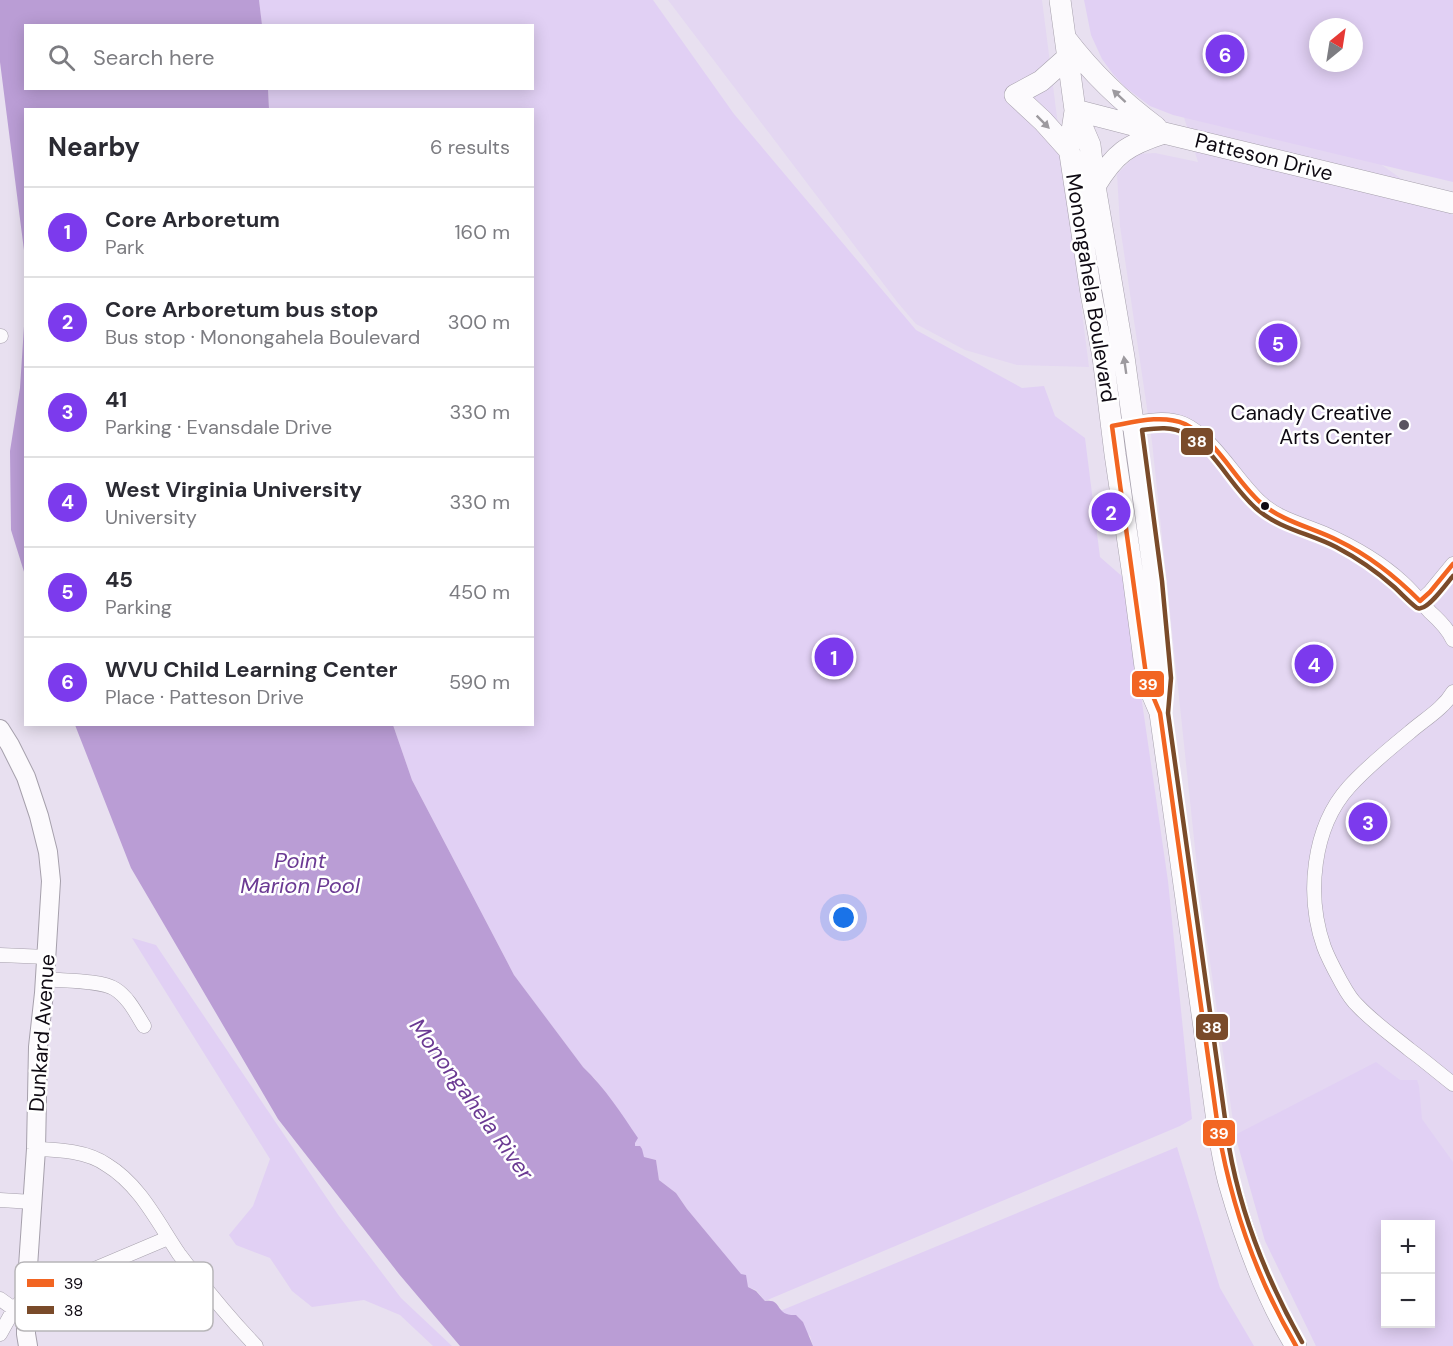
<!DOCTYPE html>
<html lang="en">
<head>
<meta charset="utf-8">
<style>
	:root { --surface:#fff; --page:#f2f2f3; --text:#2b2b33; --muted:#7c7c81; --line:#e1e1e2; --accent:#7c3aed }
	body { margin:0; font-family:"DM Sans",sans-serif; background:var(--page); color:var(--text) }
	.controls { position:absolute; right:18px; bottom:18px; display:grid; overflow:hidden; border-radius:0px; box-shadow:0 3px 15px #0003 }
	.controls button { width:54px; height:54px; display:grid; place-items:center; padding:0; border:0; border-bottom:2px solid var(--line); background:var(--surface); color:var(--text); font:30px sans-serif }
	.compass { position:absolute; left:1309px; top:18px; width:54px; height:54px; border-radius:50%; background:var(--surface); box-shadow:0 3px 15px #0003; rotate:30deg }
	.you { position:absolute; left:844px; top:918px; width:21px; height:21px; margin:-15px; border:4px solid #fff; border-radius:50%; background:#1a73e8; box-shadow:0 0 0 9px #1a73e833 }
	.badge { display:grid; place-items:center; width:39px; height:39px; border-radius:50%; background:var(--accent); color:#fff; font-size:20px; font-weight:700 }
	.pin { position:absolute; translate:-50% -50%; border:3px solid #fff; box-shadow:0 2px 6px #0006 }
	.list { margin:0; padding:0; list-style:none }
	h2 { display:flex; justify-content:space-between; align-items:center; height:78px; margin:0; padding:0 24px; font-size:26px }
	h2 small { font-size:20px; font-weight:400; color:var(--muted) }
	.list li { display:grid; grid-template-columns:39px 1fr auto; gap:18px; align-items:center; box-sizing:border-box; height:90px; padding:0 24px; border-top:2px solid var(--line) }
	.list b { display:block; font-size:22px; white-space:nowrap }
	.list p { margin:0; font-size:20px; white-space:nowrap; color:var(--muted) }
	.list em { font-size:20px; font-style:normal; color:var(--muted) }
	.icon { flex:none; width:33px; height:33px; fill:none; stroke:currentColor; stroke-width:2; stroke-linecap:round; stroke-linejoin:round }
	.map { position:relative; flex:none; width:1453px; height:1346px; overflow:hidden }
	.search { position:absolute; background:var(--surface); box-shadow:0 3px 15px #0003; left:24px; top:24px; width:510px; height:66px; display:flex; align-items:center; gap:15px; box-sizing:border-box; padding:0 21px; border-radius:0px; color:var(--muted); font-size:22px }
	.panel { position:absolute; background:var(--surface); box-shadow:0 3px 15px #0003; left:24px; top:108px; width:510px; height:618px; border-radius:0px }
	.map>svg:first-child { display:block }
</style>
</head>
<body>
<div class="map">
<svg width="1453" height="1346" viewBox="0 0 1453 1346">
	<rect width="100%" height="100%" fill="#e8e0f0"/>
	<!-- built -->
	<path fill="#e4d7f2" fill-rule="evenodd" d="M668 0H1042L1089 367 1017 365 965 350 916 324 898 303Z
		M1147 0 1453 215V1346H1316L1235 1135 1199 886 1152 442 1120 226 1117 174 1137 154 1155 153 1198 162ZM1386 1224H1430V1324H1386Z"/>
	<!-- green -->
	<path fill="#e1d0f4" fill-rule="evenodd" d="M259 0H653L734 114 916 330 1022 388 1044 386 1055 416 1085 438 1100 557 1124 578 1168 881 1192 1119 1180 1126 765 1301 756 1290 748 1287 743 1275H741L687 1209 676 1193 659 1180 656 1160 644 1157 642 1153 635 1146 595 1079 583 1067 514 975 412 780 393 725 532 724V110L269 109 268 89 532 88V26L262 25Z
		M1084 0H1453V182L1173 115 1150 106 1125 87 1113 74 1102 59 1091 35ZM1318 27H1354V63H1318Z
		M132 938 156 945 339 1216 401 1298 452 1346H433L400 1315 364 1300 312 1307 292 1291 270 1258 236 1245 229 1235 253 1206 270 1159Z
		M1376 1062 1400 1080H1417L1419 1086 1422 1119 1453 1162V1346H1316L1265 1241 1235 1135ZM1386 1224H1430V1324H1386Z
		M1177 1147 1220 1288 1254 1346H813L810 1336 780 1311Z"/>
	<!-- water -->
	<path fill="#ba9dd5" d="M0 0H259L262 25 26 26V88L268 89 269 109 26 110 25 258 0 62Z
		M25 311 26 575H25L11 530 10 451 20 388Z
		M75 725H393L412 780 514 975 583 1067C605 1088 621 1113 638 1138L635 1143V1146H640L642 1149 644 1157 656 1160 659 1180 676 1193 687 1209 741 1274 746 1275 748 1287 756 1291 765 1301C783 1298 774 1316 796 1315L803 1322 813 1346H460L399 1274 278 1119 131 868Z"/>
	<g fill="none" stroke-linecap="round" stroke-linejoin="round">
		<!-- minor casing -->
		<g stroke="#a6a0ac" stroke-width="15">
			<path id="minor" d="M0 336H1
				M1126 424C1144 422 1166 416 1184 424 1213 437 1236 480 1260 502 1278 519 1302 524 1325 534 1352 546 1380 562 1402 582 1412 591 1421 602 1430 612 1439 620 1448 629 1453 640
				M1420 601 1430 592 1453 564
				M1453 692C1443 709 1425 719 1410 732 1389 749 1367 767 1349 787 1312 828 1306 896 1324 947 1328 958 1334 969 1340 980 1345 989 1350 999 1358 1006 1373 1022 1393 1036 1410 1050 1425 1061 1439 1073 1453 1084
				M0 955 47 957
				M45 979C63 981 101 980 115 989 128 997 136 1013 144 1026
				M36 1149C60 1150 87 1151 107 1165 140 1185 158 1223 179 1254 203 1286 228 1317 256 1346
				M0 1200 33 1202
				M0 1299 14 1309
				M0 1334 14 1309 26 1296 59 1284 168 1238"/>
		</g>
		<!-- secondary casing -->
		<g stroke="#a6a0ac" stroke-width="20">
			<path id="secondary" d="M0 729 10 745 26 777 39 816 48 852 51 881 44 993 38 1047 36 1149 26 1296V1334L28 1346"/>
		</g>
		<!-- primary casing -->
		<g stroke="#a6a0ac" stroke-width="22">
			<path id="primary" d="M1060 0 1075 110 1090 145 1095 186 1124 357 1155 582 1164 679 1160 713 1218 1128C1221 1146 1224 1165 1229 1183 1245 1239 1265 1296 1296 1346
				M1066 39C1092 73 1122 102 1156 127
				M1068 57 1041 81 1015 95 1043 121 1069 150
				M1075 110 1164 133 1453 203
				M1075 111 1069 150 1070 154 1091 293 1103 357 1115 454 1133 576 1147 682 1159 710
				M1095 186C1115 153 1127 145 1164 133"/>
		</g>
		<!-- minor -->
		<use href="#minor" stroke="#fcfafd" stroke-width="14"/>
		<!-- secondary -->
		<use href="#secondary" stroke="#fcfafd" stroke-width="18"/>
		<!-- primary -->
		<use href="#primary" stroke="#fcfafd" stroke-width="21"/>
		<!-- bus-1 casing -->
		<g stroke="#fff" stroke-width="9">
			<path id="bus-1" d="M1296 1346C1257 1279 1231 1205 1218 1128L1160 713 1147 682 1112 426C1134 422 1163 414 1185 424 1218 441 1234 479 1261 503 1283 522 1314 528 1339 541 1370 556 1396 577 1420 601L1430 592 1453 564"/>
		</g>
		<!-- bus-2 casing -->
		<g stroke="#fff" stroke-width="9">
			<path id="bus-2" d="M1302 1342C1268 1282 1241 1215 1229 1147L1168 713 1171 678 1162 581 1142 430C1157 428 1172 426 1186 434 1217 451 1231 488 1258 510 1280 529 1311 534 1336 547 1357 558 1376 571 1393 586 1401 593 1408 601 1417 608 1418 608 1420 609 1421 608 1430 607 1447 583 1453 576"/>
		</g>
		<!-- bus-1 -->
		<use href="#bus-1" stroke="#f26522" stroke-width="4.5"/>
		<!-- bus-2 -->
		<use href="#bus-2" stroke="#7a4b2a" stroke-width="4.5"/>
	</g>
	<!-- one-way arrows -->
	<defs><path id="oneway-solid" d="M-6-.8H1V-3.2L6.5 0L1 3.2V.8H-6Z" transform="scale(1.5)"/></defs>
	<g fill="#9d9a9f">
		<use href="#oneway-solid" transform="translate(1119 96) rotate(-137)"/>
		<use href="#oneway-solid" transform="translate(1043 122) rotate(45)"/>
		<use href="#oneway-solid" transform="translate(1125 365) rotate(-98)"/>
	</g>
	<!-- markers -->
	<circle fill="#5a5460" stroke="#fff" stroke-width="2" cx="1404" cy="425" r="6"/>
	<circle fill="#0e0912" stroke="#fff" stroke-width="2" cx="1265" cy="506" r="5"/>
	<g text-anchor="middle" stroke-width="5" stroke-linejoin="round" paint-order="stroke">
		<!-- street labels -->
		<g font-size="21" fill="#0e0912" stroke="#fff">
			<text transform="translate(1264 157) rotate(14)" y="7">Patteson Drive</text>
			<text transform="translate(1091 288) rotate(81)" y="7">Monongahela Boulevard</text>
			<text transform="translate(42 1033) rotate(-86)" y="7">Dunkard Avenue</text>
		</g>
		<!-- poi labels -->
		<g font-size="21" fill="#0e0912" stroke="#fff" text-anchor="end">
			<text x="1392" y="420">Canady Creative<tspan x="1392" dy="24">Arts Center</tspan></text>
		</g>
		<!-- water labels -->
		<g font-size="22" font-style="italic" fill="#6b3a93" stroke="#fff">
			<text x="300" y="868">Point<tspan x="300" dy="25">Marion Pool</tspan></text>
			<text transform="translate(472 1099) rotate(54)" y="8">Monongahela River</text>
		</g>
	</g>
	<!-- legend -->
	<rect x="15" y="1262" width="198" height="69" rx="9" fill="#fff" stroke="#b7b5b8" stroke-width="1.5"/>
	<rect x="27" y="1279" width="27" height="8" fill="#f26522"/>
	<rect x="27" y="1306" width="27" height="8" fill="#7a4b2a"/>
	<g font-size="16" fill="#0e0912">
		<text x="64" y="1289">39</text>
		<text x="64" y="1316">38</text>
	</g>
	<g stroke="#fff" stroke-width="2">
		<rect x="1180" y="427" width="34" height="29" rx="6" fill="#7a4b2a"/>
		<rect x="1131" y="670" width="34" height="28" rx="6" fill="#f26522"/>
		<rect x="1195" y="1013" width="34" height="28" rx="6" fill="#7a4b2a"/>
		<rect x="1202" y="1119" width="34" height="28" rx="6" fill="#f26522"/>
	</g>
	<g font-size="16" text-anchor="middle" font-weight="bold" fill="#fff">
		<text x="1197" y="447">38</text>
		<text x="1148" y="690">39</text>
		<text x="1212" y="1033">38</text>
		<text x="1219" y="1139">39</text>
	</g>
</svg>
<div class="controls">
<button>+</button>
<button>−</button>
</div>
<svg class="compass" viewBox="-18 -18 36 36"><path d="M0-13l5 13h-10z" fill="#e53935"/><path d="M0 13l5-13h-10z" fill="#7c7c81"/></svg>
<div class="you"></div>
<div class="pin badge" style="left:834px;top:657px">1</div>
<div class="pin badge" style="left:1111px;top:512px">2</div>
<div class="pin badge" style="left:1368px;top:822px">3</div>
<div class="pin badge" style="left:1314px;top:664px">4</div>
<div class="pin badge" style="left:1278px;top:343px">5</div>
<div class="pin badge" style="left:1225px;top:54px">6</div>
<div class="search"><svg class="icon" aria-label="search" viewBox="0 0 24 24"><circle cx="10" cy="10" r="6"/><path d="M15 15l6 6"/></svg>Search here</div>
<section class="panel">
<h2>Nearby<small>6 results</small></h2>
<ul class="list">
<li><span class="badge">1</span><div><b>Core Arboretum</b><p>Park</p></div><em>160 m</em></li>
<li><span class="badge">2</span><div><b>Core Arboretum bus stop</b><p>Bus stop · Monongahela Boulevard</p></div><em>300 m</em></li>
<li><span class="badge">3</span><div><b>41</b><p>Parking · Evansdale Drive</p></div><em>330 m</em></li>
<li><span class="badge">4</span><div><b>West Virginia University</b><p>University</p></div><em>330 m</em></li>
<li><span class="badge">5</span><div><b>45</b><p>Parking</p></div><em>450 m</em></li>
<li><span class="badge">6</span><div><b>WVU Child Learning Center</b><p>Place · Patteson Drive</p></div><em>590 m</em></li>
</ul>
</section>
</div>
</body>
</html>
